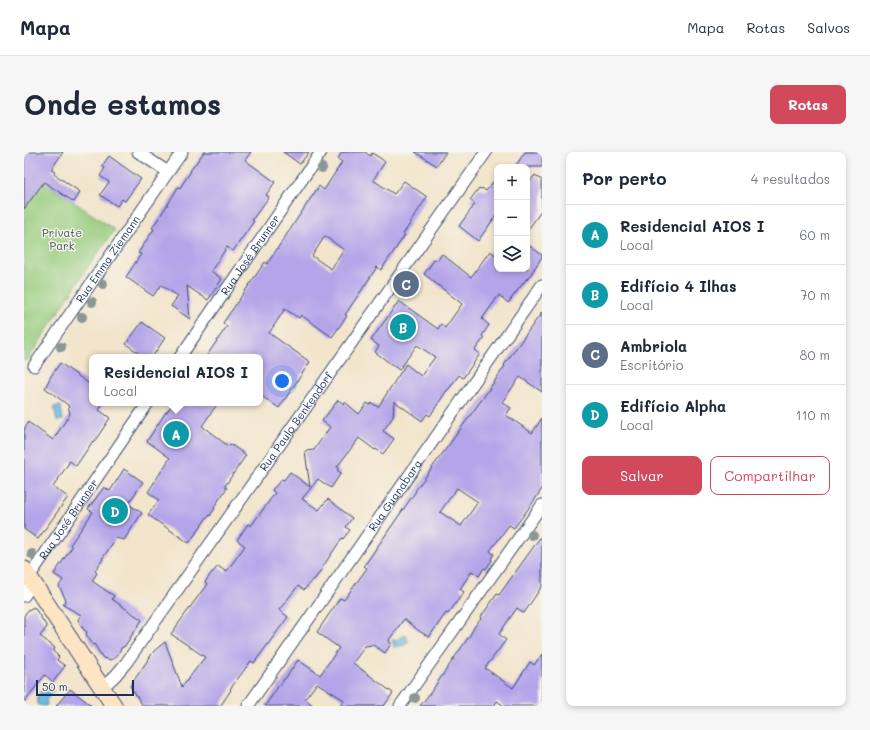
<!DOCTYPE html>
<html lang="pt">
<head>
<meta charset="utf-8">
<style>
	:root { --surface:#fff; --page:#f6f6f7; --text:#1f2937; --muted:#747a83; --line:#e0e1e3; --accent:#d1495b }
	body { margin:0; font-family:Mali,sans-serif; background:var(--page); color:var(--text) }
	.controls { position:absolute; right:12px; top:12px; display:grid; overflow:hidden; border-radius:8px; box-shadow:0 2px 6px #0003 }
	.controls button { width:36px; height:36px; display:grid; place-items:center; padding:0; border:0; border-bottom:1px solid var(--line); background:var(--surface); color:var(--text); font:20px sans-serif }
	.scale { position:absolute; left:12px; bottom:10px; width:98px; box-sizing:border-box; padding-left:4px; border:2px solid #1b2f5e; border-top:0; font-size:11px; line-height:14px; white-space:nowrap; color:#1b2f5e; -webkit-text-stroke:3px #f7f3e8; paint-order:stroke }
	.you { position:absolute; left:258px; top:229px; width:14px; height:14px; margin:-10px; border:3px solid #fff; border-radius:50%; background:#1a73e8; box-shadow:0 0 0 6px #1a73e833 }
	.badge { display:grid; place-items:center; width:26px; height:26px; border-radius:50%; background:var(--accent); color:#fff; font-size:13px; font-weight:700 }
	.pin { position:absolute; translate:-50% -50%; border:2px solid #fff; box-shadow:0 1px 4px #0006 }
	.popup { position:absolute; left:65px; top:202px; width:174px; height:52px; box-sizing:border-box; display:grid; place-content:center; border-radius:8px; background:var(--surface); filter:drop-shadow(0 1px 3px #0005); font-size:13px; white-space:nowrap; color:var(--muted) }
	.popup b { font-size:15px; color:var(--text) }
	.popup::after { content:''; position:absolute; left:50%; top:100%; margin-left:-8px; border:8px solid transparent; border-top-color:var(--surface) }
	.list { margin:0; padding:0; list-style:none }
	h2 { display:flex; justify-content:space-between; align-items:center; height:52px; margin:0; padding:0 16px; font-size:17px }
	h2 small { font-size:13px; font-weight:400; color:var(--muted) }
	.list li { display:grid; grid-template-columns:26px 1fr auto; gap:12px; align-items:center; box-sizing:border-box; height:60px; padding:0 16px; border-top:1px solid var(--line) }
	.list b { display:block; font-size:15px; white-space:nowrap }
	.list p { margin:0; font-size:13px; white-space:nowrap; color:var(--muted) }
	.list em { font-size:13px; font-style:normal; color:var(--muted) }
	.actions { display:flex; gap:8px; padding:12px 16px }
	.actions a { flex:1; padding:9px 0; border:1px solid var(--accent); border-radius:8px; text-align:center; font-size:14px; color:var(--accent) }
	.actions .main { background:var(--accent); color:#fff }
	.icon { flex:none; width:22px; height:22px; fill:none; stroke:currentColor; stroke-width:2; stroke-linecap:round; stroke-linejoin:round }
	.map { position:relative; flex:none; width:518px; height:554px; overflow:hidden; border-radius:8px }
	header { display:flex; align-items:center; gap:24px; box-sizing:border-box; height:56px; padding:0 20px; background:var(--surface); border-bottom:1px solid var(--line) }
	header strong { font-size:19px }
	nav { display:flex; gap:22px; margin-inline-start:auto; font-size:14px }
	.intro { display:flex; align-items:center; justify-content:space-between; box-sizing:border-box; height:96px; padding:0 24px }
	h1 { margin:0; font-size:28px }
	.button { padding:10px 18px; border-radius:8px; background:var(--accent); color:#fff; font-size:14px; font-weight:700 }
	main { display:flex; gap:24px; padding:0 24px }
	aside { flex:1; background:var(--surface); border-radius:8px; box-shadow:0 2px 6px #0003 }
	.map>svg:first-child { display:block }
</style>
</head>
<body>
<header>
<strong>Mapa</strong>
<nav><a>Mapa</a><a>Rotas</a><a>Salvos</a></nav>
</header>
<div class="intro"><h1>Onde estamos</h1><a class="button">Rotas</a></div>
<main>
<div class="map">
<svg width="518" height="554" viewBox="0 0 518 554">
	<rect width="100%" height="100%" fill="#f7f3e8"/>
	<filter id="ink" filterUnits="userSpaceOnUse"><feTurbulence type="fractalNoise" baseFrequency=".025" numOctaves="2"/><feDisplacementMap in="SourceGraphic" scale="8" xChannelSelector="R" yChannelSelector="G"/><feConvolveMatrix kernelMatrix="1 2 1 2 8 2 1 2 1" color-interpolation-filters="sRGB"/></filter>
	<filter id="wash" filterUnits="userSpaceOnUse"><feTurbulence type="fractalNoise" baseFrequency=".012" numOctaves="4" result="noise"/><feDisplacementMap in="SourceGraphic" scale="16" xChannelSelector="R" yChannelSelector="G"/><feGaussianBlur stdDeviation="0.9" result="paint"/><feColorMatrix in="noise" values="0 0 0 0 0 0 0 0 0 0 0 0 0 0 0 0 0 1.4 0 .05"/><feComposite in="paint" operator="in"/></filter>
	<g filter="url(#wash)">
		<rect width="100%" height="100%" fill="#f2e5cc"/>
		<!-- green -->
		<path fill="#96cc7e" stroke="#587e6e" d="M19 29 91 78 65 113 3 209 0 208V57Z"/>
		<!-- water -->
		<path fill="#62b7df" stroke="#3e739e" d="M36 253 37 254 39 268 33 269 30 255Z
			M382 483 384 490V491L381 492V493L370 495 368 488 375 487 376 485Z
			M21 534H24L28 537 29 540 22 548 23 552 22 554 14 553 13 545Z"/>
		<g id="blocks">
			<!-- building -->
			<path fill="#b4a4ea" fill-rule="evenodd" d="M0 0H39L27 18 31 20 30 22 56 40 50 50 20 30 0 57Z
				M180 0H227L221 8 251 30 242 43 245 45 228 68 230 69 209 99 203 95 187 119 198 127 184 148 163 134 166 167 147 154 154 144 137 133 129 144 102 125 117 102 114 101 130 77 128 76 144 52 154 35 156 36 167 19H166Z
				M259 0H285L276 12Z
				M318 0H341L346 4 348 1 356 6 361 10 349 28 370 42 380 29 403 45 386 71V72L379 82 381 83 357 118 353 115 321 163 323 164 308 185 277 163 275 166 261 157 245 181 286 210 255 256 236 243V205H182L203 174 199 171 241 110 243 112 295 34 300 38 318 10 314 7ZM301 84 320 98 307 117 288 104Z
				M391 0H422L413 14Z
				M501 0H518V15H491Z
				M85 4 117 27 101 49 98 47 93 54 76 43 85 30 76 24 81 16 78 14Z
				M511 23 518 28V58L503 79V33Z
				M473 25V62L454 89 435 74 451 52 446 48 455 36 457 37 458 36 462 39Z
				M503 92 518 103V105L503 128V126L484 151 475 143 458 167 465 173 458 184 460 186 451 198 456 202 439 226 435 223 424 238H423L406 264 403 262 398 269 370 249 369 265 359 279 370 287 359 302 352 297 351 298 335 286 313 315 315 316 313 318 317 321 307 336 294 327 278 347 295 358 304 347 328 366 322 375 326 378 319 387 318 386 298 416H299L290 428 289 427 280 438 274 434 255 458 264 465 230 511 227 509 206 537 207 538 197 553 195 554H119L106 534 130 499 141 490 158 535 181 505 147 482 183 432 181 430 188 420H189L194 414 202 420 221 394 213 388 224 372 227 374 251 341 248 338 258 327 260 328 266 320 286 335 281 299 290 298 306 275 298 269 314 248 320 252 321 250 335 262 343 251 346 253 348 251 354 255 382 212 397 224 411 205 393 193 375 218 351 200 355 194 347 188 375 149 414 177 417 172 421 176 438 152 400 122 411 107 413 109 418 102 447 125 466 99 473 104V117H503Z
				M518 160V240L496 225 478 250 487 256 482 263 508 281 518 266V337L507 353 490 376 485 373 466 399 470 402 467 407 468 408 462 417 460 416 455 424 448 419 436 437 440 440 424 462 422 461 405 485 395 479 380 467 365 488 367 492 361 501 349 493 341 494 329 511 369 541 360 554H316L320 548 293 531 281 547 290 554H241L255 533 256 534 260 527H261L274 508 296 523 315 496 293 480 316 446 320 448 343 416 340 414 392 339H391L459 246 481 214 480 213ZM433 336 454 350 437 374 416 360Z
				M118 170 141 186 128 205H120L102 192Z
				M36 211 68 234V251H80L75 258 86 266 70 290 69 289 52 314 46 309 29 335 44 345 14 387 0 377V278L4 270 29 288 46 262 44 253 21 236 27 224Z
				M149 251H194L178 274 204 294 206 292 222 303 201 334 203 336 190 355 191 356 186 364H184L165 391 124 363 135 348 124 340 146 306 123 289 142 260H143Z
				M100 317 119 330 104 352 118 361 100 388 92 386 78 407H79L71 419 73 421 68 429 90 444 88 447 118 468 100 495H98L91 506 87 508 79 506 70 492 69 493 62 482 63 480 60 478 54 468 57 463 39 453 42 448 35 434 39 428 30 422 48 395 46 393 69 360 64 357 80 335 86 339Z
				M518 383V434L500 461 493 456 475 482 482 488 461 516 489 536 506 510 510 513 518 502V554H480L473 549 470 554H396L407 540 446 483 451 474 457 467 456 466 473 442 475 443Z
				M10 455 23 475 16 484 31 496 29 499 35 505 33 508 41 514 29 530 21 523 0 550V464L4 458Z
				M46 537 68 554H32Z"/>
		</g>
	</g>
	<g filter="url(#ink)">
		<use href="#blocks" fill-opacity="0" stroke="#3b4a6e" stroke-width="1"/>
		<g fill="none" stroke-linecap="round" stroke-linejoin="round">
			<!-- minor casing -->
			<g stroke="#3b4a6e" stroke-width="13">
				<g id="minor">
					<path d="M114 0 144 20"/>
					<path id="s1" d="M156 205 297 0"/>
					<path id="s2" d="M10 214 158 0"/>
					<path id="s3" d="M5 425 124 251"/>
					<path d="M0 444 9 431"/>
					<path id="s4" d="M78 536 91 524 102 511 462 0"/>
					<path id="s5" d="M224 554 518 133"/>
					<path d="M376 554 518 353"/>
				</g>
			</g>
			<!-- secondary casing -->
			<g stroke="#3b4a6e" stroke-width="18">
				<path id="secondary" d="M0 417 90 554"/>
			</g>
			<!-- minor -->
			<use href="#minor" stroke="#fff" stroke-width="11"/>
			<!-- secondary -->
			<use href="#secondary" stroke="#fde5c4" stroke-width="16"/>
		</g>
		<!-- trees -->
		<g fill="#8d9694">
			<circle cx="298" cy="16" r="5"/>
			<circle cx="79" cy="132" r="5"/>
			<circle cx="68" cy="150" r="5"/>
			<circle cx="58" cy="165" r="5"/>
			<circle cx="37" cy="195" r="5"/>
			<circle cx="508" cy="383" r="5"/>
			<circle cx="8" cy="402" r="5"/>
			<circle cx="391" cy="546" r="5"/>
		</g>
	</g>
	<g text-anchor="middle" stroke-width="3" stroke-linejoin="round" paint-order="stroke">
		<!-- park labels -->
		<g font-size="11" fill="#3a5666" stroke="#f7f3e8">
			<text x="38" y="85">Private<tspan x="38" dy="13">Park</tspan></text>
		</g>
		<!-- street labels -->
		<g font-size="11" fill="#1b2f5e" stroke="#f7f3e8">
			<text dy="4" stroke="none"><textPath href="#s1" startOffset="124">Rua José Brunner</textPath></text>
			<text dy="4" stroke="none"><textPath href="#s2" startOffset="130">Rua Emma Ziemann</textPath></text>
			<text dy="4" stroke="none"><textPath href="#s4" startOffset="330">Rua Paulo Benkendorf</textPath></text>
			<text dy="4" stroke="none"><textPath href="#s5" startOffset="257">Rua Guanabara</textPath></text>
			<text dy="4" stroke="none"><textPath href="#s3" startOffset="70">Rua José Brunner</textPath></text>
		</g>
	</g>
</svg>
<div class="controls">
<button>+</button>
<button>−</button>
<button><svg class="icon" aria-label="layers" viewBox="0 0 24 24"><path d="M12 4l9 5-9 5-9-5zM3 14l9 5 9-5"/></svg></button>
</div>
<div class="scale">50 m</div>
<div class="you"></div>
<div class="pin badge" style="left:152px;top:282px;background:#0f9aa8">A</div>
<div class="popup"><b>Residencial AIOS I</b>Local</div>
<div class="pin badge" style="left:379px;top:175px;background:#0f9aa8">B</div>
<div class="pin badge" style="left:382px;top:132px;background:#5c6f8a">C</div>
<div class="pin badge" style="left:91px;top:359px;background:#0f9aa8">D</div>
</div>
<aside>
<h2>Por perto<small>4 resultados</small></h2>
<ul class="list">
<li><span class="badge" style="background:#0f9aa8">A</span><div><b>Residencial AIOS I</b><p>Local</p></div><em>60 m</em></li>
<li><span class="badge" style="background:#0f9aa8">B</span><div><b>Edifício 4 Ilhas</b><p>Local</p></div><em>70 m</em></li>
<li><span class="badge" style="background:#5c6f8a">C</span><div><b>Ambriola</b><p>Escritório</p></div><em>80 m</em></li>
<li><span class="badge" style="background:#0f9aa8">D</span><div><b>Edifício Alpha</b><p>Local</p></div><em>110 m</em></li>
</ul>
<div class="actions"><a class="main">Salvar</a><a>Compartilhar</a></div>
</aside>
</main>
</body>
</html>
